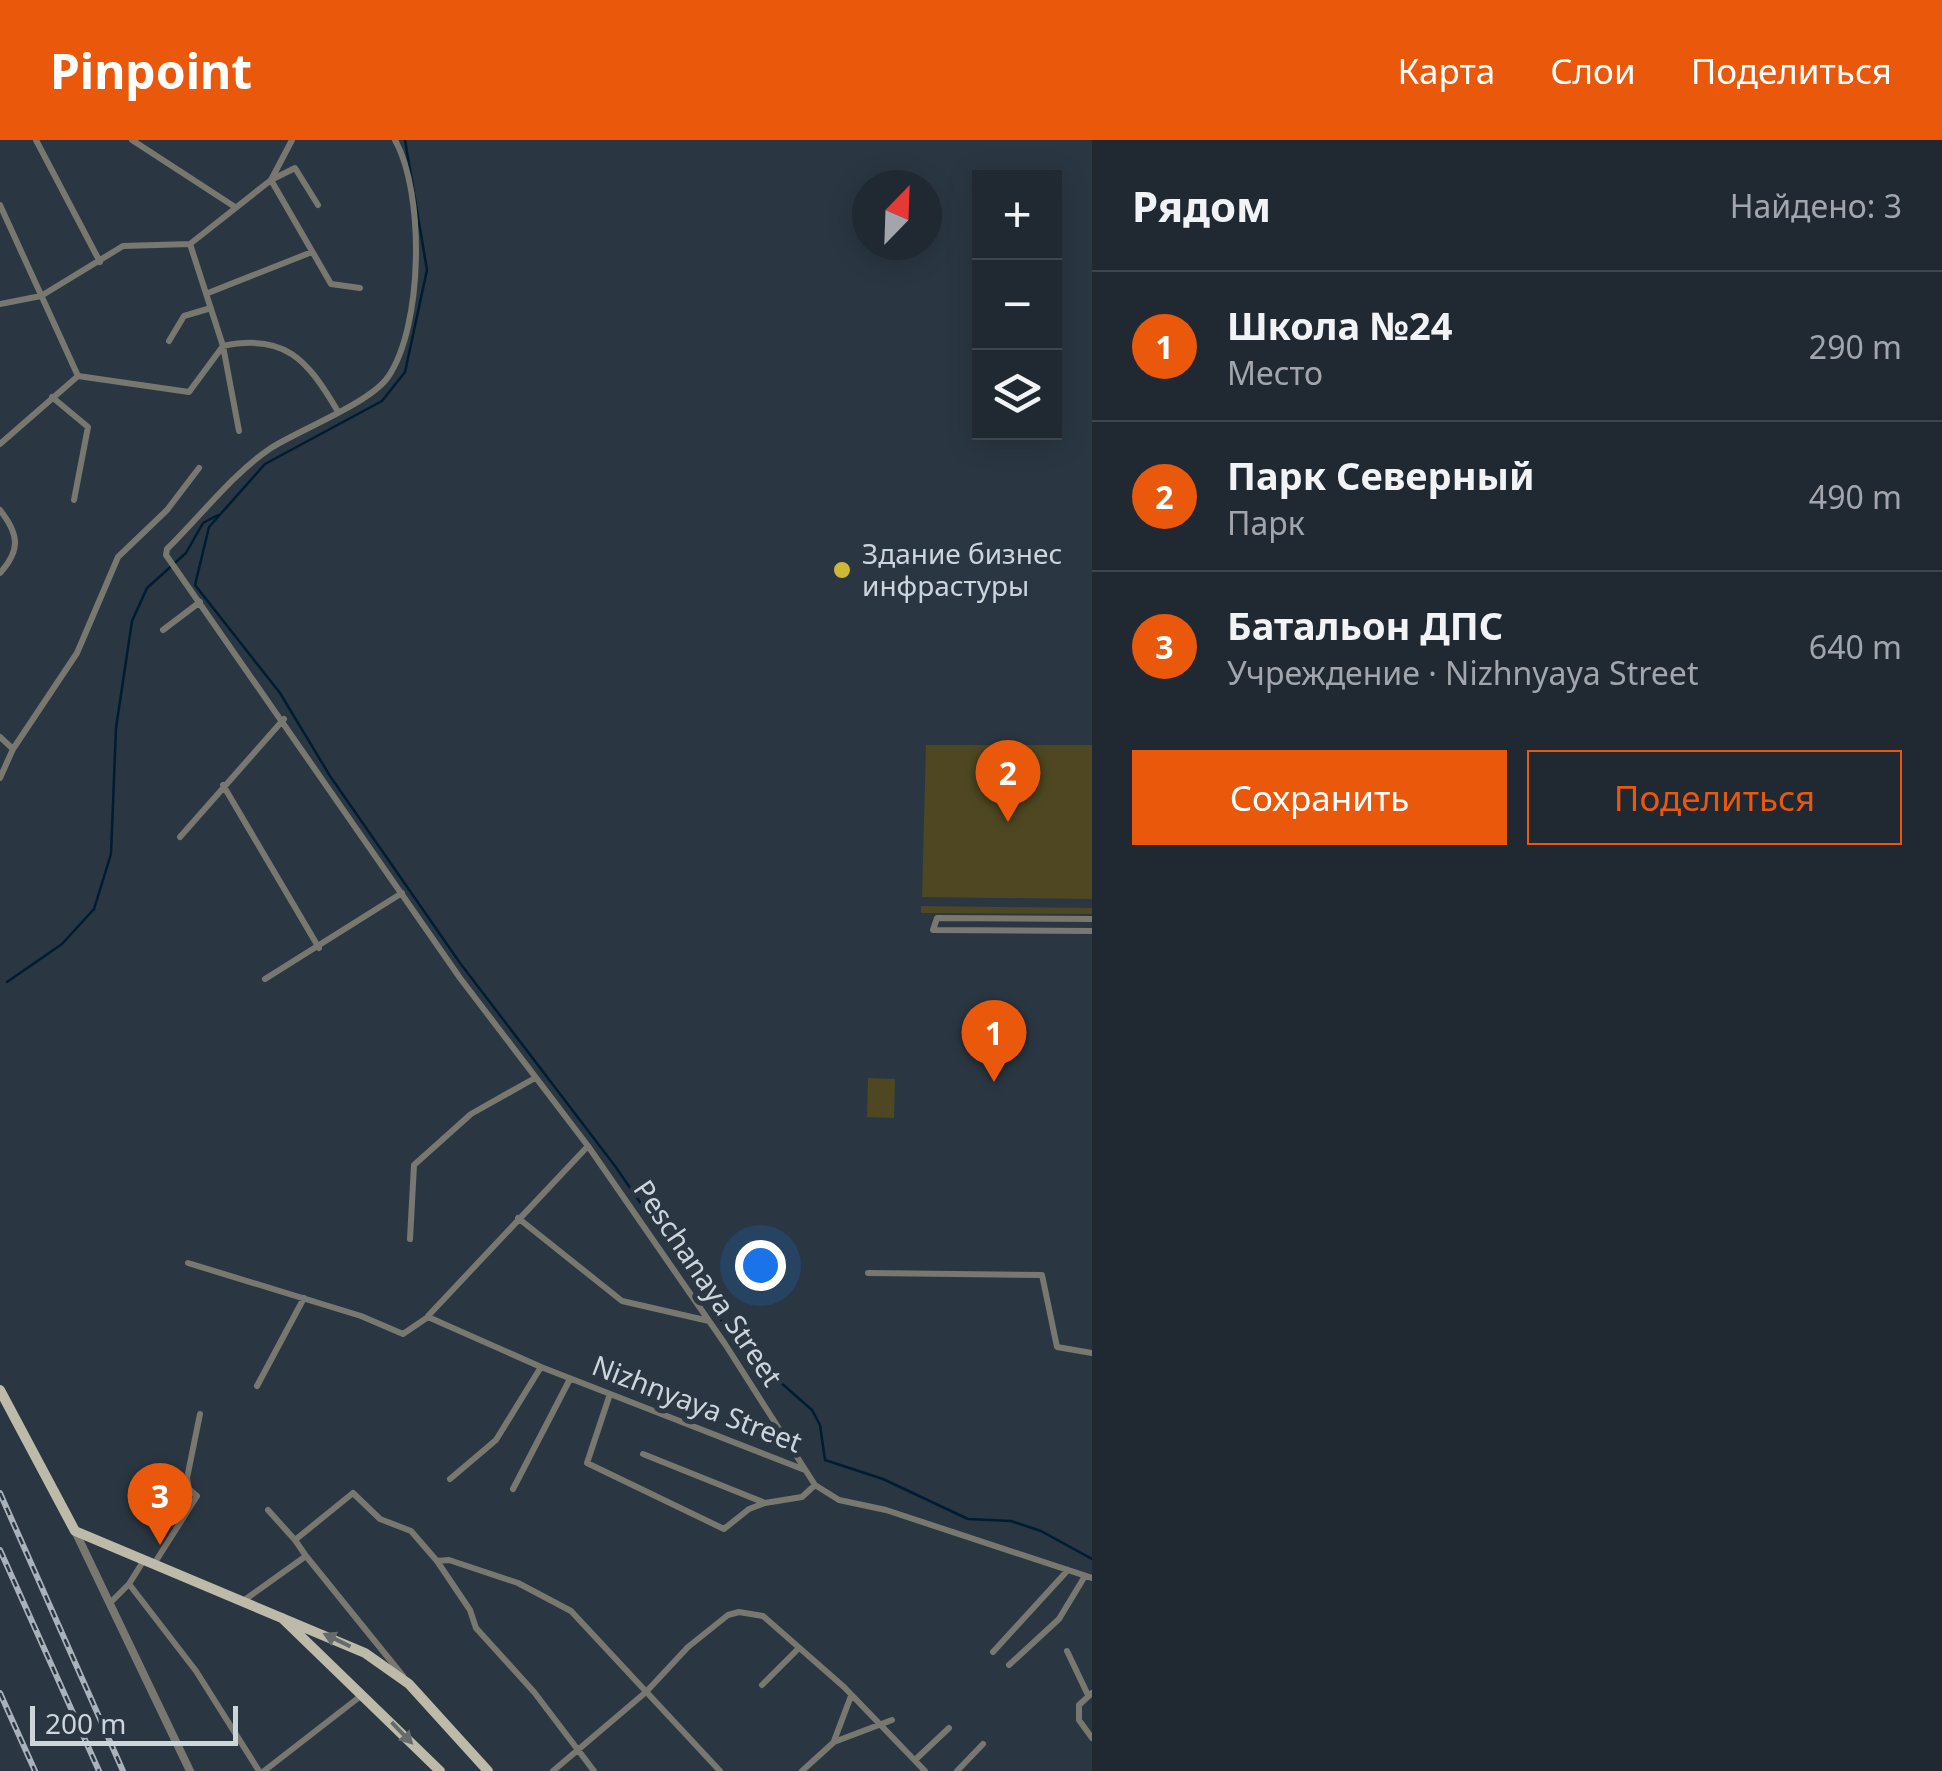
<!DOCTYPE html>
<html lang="ru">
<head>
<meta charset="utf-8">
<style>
	:root { --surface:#202932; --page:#28313a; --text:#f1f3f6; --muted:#a2a6ac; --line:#3d454d; --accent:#ea580c }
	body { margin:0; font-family:"Noto Sans",sans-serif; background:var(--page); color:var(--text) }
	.controls { position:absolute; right:30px; top:30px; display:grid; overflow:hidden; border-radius:0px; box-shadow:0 5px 25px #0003 }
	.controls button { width:90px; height:90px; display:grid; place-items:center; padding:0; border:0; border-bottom:2px solid var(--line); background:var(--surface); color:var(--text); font:50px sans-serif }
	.compass { position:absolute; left:852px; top:30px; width:90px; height:90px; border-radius:50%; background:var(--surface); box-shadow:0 5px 25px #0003; rotate:23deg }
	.scale { position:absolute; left:30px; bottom:25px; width:208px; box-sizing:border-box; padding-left:10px; border:5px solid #cdd5dc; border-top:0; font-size:28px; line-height:35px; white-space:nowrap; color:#cdd5dc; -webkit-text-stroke:8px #2a3742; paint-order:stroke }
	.you { position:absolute; left:760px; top:1125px; width:35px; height:35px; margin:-25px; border:8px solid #fff; border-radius:50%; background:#1a73e8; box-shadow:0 0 0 15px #1a73e833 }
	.badge { display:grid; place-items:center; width:65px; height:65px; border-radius:50%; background:var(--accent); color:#fff; font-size:32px; font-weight:700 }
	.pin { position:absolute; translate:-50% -82px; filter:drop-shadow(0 2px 5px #0008) }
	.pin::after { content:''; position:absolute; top:52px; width:35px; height:30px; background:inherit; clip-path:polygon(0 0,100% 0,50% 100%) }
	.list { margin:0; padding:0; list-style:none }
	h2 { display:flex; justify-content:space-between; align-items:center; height:130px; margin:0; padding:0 40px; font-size:42px }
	h2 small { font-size:32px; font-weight:400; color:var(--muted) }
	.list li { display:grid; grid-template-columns:65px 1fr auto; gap:30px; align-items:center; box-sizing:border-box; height:150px; padding:0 40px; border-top:2px solid var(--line) }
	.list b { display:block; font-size:38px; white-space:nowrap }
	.list p { margin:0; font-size:32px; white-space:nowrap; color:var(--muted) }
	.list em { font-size:32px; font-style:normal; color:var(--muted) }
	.actions { display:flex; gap:20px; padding:30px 40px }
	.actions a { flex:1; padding:22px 0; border:2px solid var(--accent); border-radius:0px; text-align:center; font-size:35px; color:var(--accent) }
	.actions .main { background:var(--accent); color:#fff }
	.icon { flex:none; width:55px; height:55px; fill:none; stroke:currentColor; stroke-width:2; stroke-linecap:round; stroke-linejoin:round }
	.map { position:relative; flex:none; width:1092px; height:1631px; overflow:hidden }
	header { display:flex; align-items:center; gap:60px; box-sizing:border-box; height:140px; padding:0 50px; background:var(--accent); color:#fff }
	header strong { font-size:48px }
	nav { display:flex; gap:55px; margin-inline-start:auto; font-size:35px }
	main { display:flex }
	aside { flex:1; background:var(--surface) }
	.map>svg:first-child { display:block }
</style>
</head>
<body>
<header>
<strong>Pinpoint</strong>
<nav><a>Карта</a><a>Слои</a><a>Поделиться</a></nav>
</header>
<main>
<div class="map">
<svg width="1092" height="1631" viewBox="0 0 1092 1631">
	<rect width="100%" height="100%" fill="#2a3742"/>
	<!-- green -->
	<path fill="#4e4722" d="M926 605H1092V759L922 757Z
		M921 766 1092 768V774L921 773Z
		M868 938 895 939 894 978 867 977Z"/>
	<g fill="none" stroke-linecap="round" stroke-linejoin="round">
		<!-- stream -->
		<path stroke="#001c32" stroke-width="2.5" d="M405 0 427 130 405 232 382 261 265 324 209 387 195 445 280 553 330 636 460 823 615 1026 739 1206 812 1270 820 1285 825 1320 883 1339 968 1379 1011 1381 1041 1391 1092 1419
			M7 842 62 804 94 769 111 714 116 588 132 481 147 448 186 413 203 383 218 375"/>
		<!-- minor -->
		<path stroke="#797870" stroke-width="6" d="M36 0 100 122
			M132 0 235 67
			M395 0C425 54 423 186 388 237 370 263 301 289 271 308 232 334 200 377 167 409L166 415 460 838 588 1006 725 1204 815 1345 839 1360 886 1370 1092 1438
			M0 65 78 236
			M318 65 295 28 271 40 331 144 360 148
			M190 104 223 206 239 291
			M208 153 312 112
			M0 164 41 156 123 106 190 104 271 40 292 0
			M169 201 184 176 211 168
			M52 257 88 287 74 360
			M0 304 78 236 189 252 223 206C284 193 307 219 337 270
			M0 370C19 394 21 410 0 433
			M163 490 200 462
			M0 597 13 609
			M0 638 13 609 77 513 118 417 167 370 199 328
			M223 645 319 808
			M180 697 284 579
			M1092 779 937 778 933 790 1092 791
			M265 839 402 753
			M518 1078 622 1161 709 1181
			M410 1099 414 1025 471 974 535 938
			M188 1123 361 1176 403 1194 428 1177 541 1227 805 1330
			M868 1133 1042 1135 1057 1207 1092 1213
			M428 1176 588 1006
			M257 1246 304 1158
			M610 1254 587 1323 724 1389 749 1369 765 1363
			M643 1314 765 1363 802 1357 815 1345
			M450 1339 496 1300 541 1227
			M513 1349 570 1239
			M268 1370 295 1400
			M306 1416 403 1536
			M437 1421 470 1470 476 1488 534 1552 594 1631
			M154 1424 197 1356 189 1349 187 1338 200 1274
			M129 1444 144 1420
			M243 1461 306 1416 295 1400 353 1353 380 1379 411 1391 437 1421 449 1420 518 1443 571 1471 720 1631
			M110 1463 129 1444 196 1531 259 1631
			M1067 1511 1087 1553
			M993 1512 1068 1430
			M1009 1525 1059 1479 1085 1436
			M762 1545 799 1508
			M1092 1553 1079 1565V1580L1092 1598
			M834 1601 851 1556
			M915 1620 949 1588
			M264 1631 362 1555
			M553 1631 646 1552 688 1507 728 1475 739 1472 763 1476 844 1547 925 1631
			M802 1631 834 1602 892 1580
			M957 1631 983 1604"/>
		<!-- tertiary -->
		<path stroke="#797870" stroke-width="8" d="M75 1391 190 1631"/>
		<!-- primary -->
		<path stroke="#bdbaaa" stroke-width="10" d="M0 1250 75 1391 365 1513 409 1544 488 1631
			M282 1478 440 1631"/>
		<!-- rail casing -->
		<g stroke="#a9b2ba" stroke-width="6">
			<path id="rail" d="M0 1353 123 1631
				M0 1410 99 1631
				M0 1553 35 1631"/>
		</g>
		<!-- rail -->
		<use href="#rail" stroke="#2a3742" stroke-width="2.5" stroke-dasharray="8" stroke-linecap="butt"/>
	</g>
	<!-- one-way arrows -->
	<defs><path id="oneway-solid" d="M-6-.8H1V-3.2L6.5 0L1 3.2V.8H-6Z" transform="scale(2.5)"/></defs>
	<g fill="#656b6c">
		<use href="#oneway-solid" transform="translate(337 1500) rotate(-154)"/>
		<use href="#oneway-solid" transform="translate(402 1593) rotate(46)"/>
	</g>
	<!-- markers -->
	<circle fill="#cfb837" stroke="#2a3742" stroke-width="4" cx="842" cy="430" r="10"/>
	<g text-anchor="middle" stroke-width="10" stroke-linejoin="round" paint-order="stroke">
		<!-- poi labels -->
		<g font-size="28" fill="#cdd5dc" stroke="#2a3742" text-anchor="start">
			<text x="862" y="424">Здание бизнес<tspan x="862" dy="32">инфрастуры</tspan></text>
		</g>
		<!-- street labels -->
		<g font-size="28" fill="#cdd5dc" stroke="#2a3742">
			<text transform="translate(708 1143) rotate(56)" y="10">Peschanaya Street</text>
			<text transform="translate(697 1264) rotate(21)" y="10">Nizhnyaya Street</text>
		</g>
	</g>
</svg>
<div class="controls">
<button>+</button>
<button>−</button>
<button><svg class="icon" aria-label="layers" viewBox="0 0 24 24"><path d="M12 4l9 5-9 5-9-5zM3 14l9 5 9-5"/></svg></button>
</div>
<svg class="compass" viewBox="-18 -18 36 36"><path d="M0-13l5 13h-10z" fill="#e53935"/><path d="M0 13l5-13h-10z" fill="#a2a6ac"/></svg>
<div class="scale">200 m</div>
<div class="you"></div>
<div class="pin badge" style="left:994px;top:942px">1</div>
<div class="pin badge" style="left:1008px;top:682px">2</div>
<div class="pin badge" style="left:160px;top:1405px">3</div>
</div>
<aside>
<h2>Рядом<small>Найдено: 3</small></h2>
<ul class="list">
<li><span class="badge">1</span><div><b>Школа №24</b><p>Место</p></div><em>290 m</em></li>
<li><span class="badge">2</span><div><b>Парк Северный</b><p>Парк</p></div><em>490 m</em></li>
<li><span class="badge">3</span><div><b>Батальон ДПС</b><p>Учреждение · Nizhnyaya Street</p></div><em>640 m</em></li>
</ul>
<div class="actions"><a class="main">Сохранить</a><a>Поделиться</a></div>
</aside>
</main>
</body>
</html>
